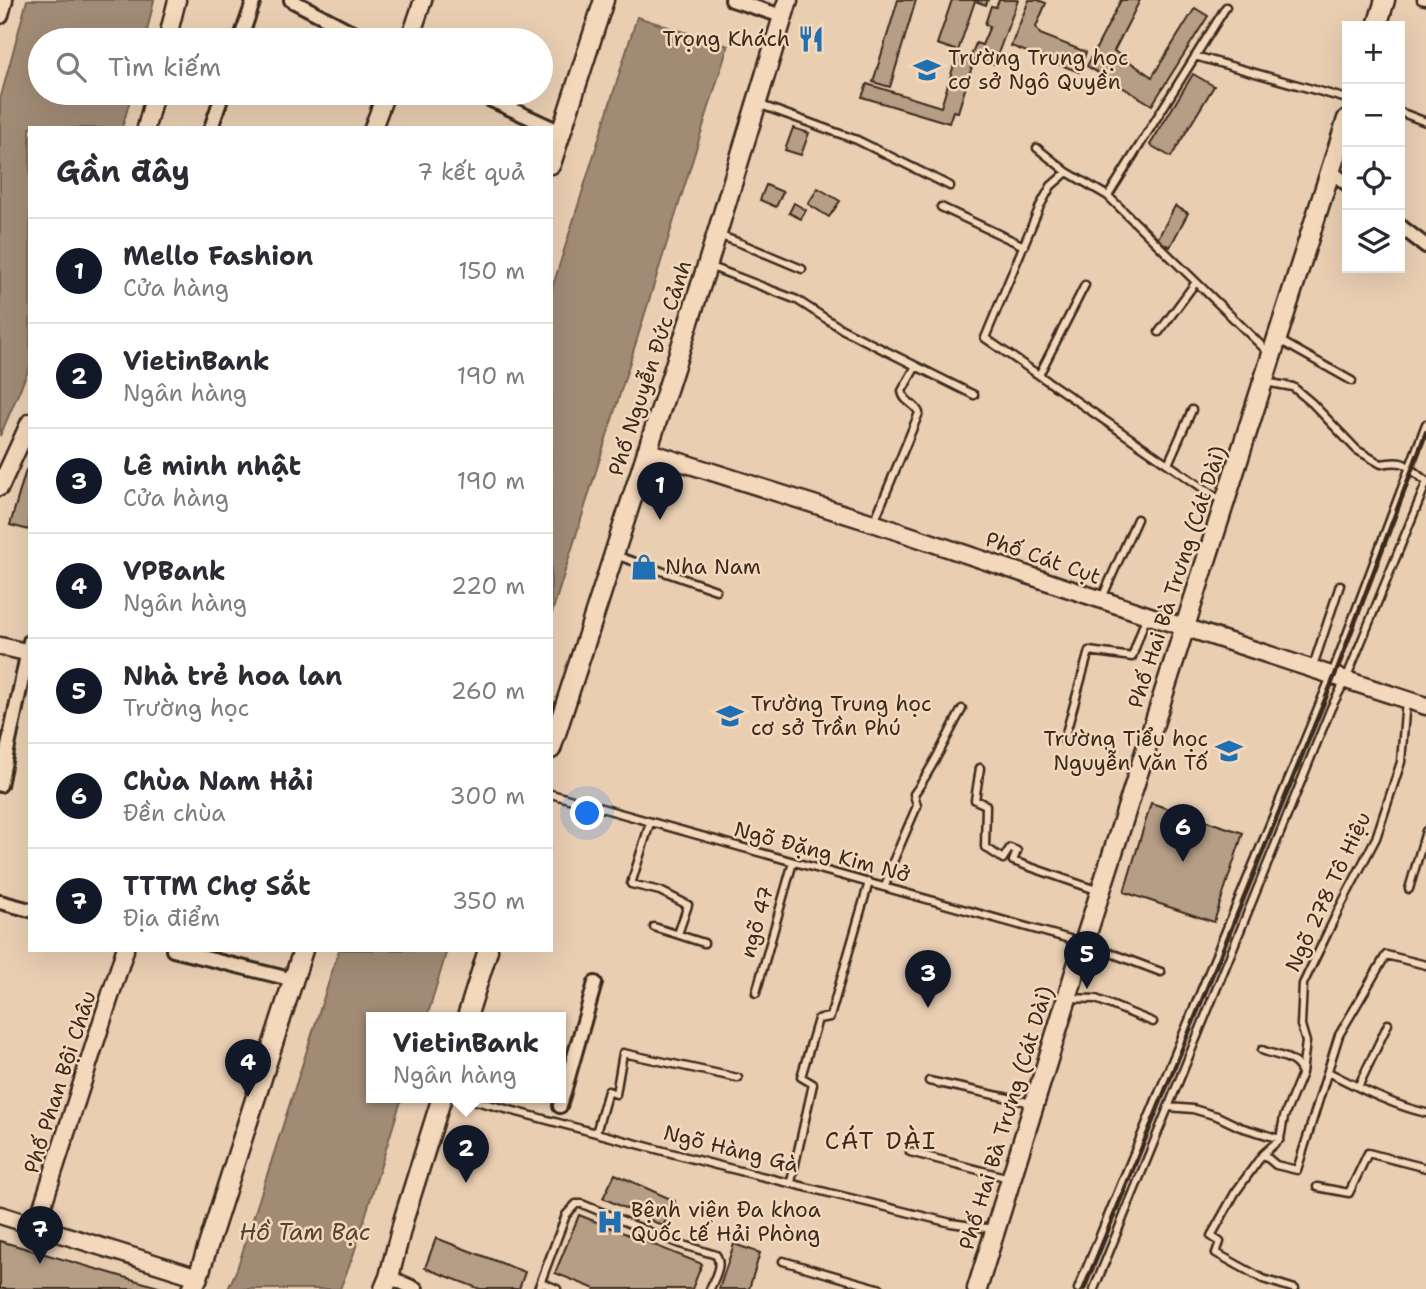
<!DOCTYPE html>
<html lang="vi">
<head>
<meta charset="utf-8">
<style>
	:root { --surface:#fff; --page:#f7f7f7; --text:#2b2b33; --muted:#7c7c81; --line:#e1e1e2; --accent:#111827 }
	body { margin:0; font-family:"Shantell Sans",sans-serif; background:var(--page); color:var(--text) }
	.controls { position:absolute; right:21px; top:21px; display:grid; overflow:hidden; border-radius:0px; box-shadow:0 7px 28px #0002 }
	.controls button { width:63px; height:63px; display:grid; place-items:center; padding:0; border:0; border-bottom:2px solid var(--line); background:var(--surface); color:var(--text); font:35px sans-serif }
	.you { position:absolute; left:588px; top:814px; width:24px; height:24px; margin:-18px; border:5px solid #fff; border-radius:50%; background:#1a73e8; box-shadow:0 0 0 10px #1a73e833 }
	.badge { display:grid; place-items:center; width:46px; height:46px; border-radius:50%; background:var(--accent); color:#fff; font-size:23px; font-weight:700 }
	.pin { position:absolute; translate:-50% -58px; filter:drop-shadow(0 2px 4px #0008) }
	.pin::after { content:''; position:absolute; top:37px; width:24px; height:21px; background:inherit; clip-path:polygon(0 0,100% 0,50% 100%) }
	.popup { position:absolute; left:366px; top:1012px; width:200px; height:91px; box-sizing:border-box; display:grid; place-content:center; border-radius:0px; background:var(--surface); filter:drop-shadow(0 2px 5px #0005); font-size:23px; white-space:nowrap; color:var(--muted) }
	.popup b { font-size:26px; color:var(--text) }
	.popup::after { content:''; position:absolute; left:50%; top:100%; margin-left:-14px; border:14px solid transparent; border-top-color:var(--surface) }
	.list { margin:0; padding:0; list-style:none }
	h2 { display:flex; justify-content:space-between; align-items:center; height:91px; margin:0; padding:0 28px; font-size:30px }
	h2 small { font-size:23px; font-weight:400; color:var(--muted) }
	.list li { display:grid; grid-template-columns:46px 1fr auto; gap:21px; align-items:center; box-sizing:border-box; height:105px; padding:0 28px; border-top:2px solid var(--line) }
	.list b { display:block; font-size:26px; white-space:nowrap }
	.list p { margin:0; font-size:23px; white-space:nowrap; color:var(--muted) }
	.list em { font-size:23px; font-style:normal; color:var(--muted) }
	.icon { flex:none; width:38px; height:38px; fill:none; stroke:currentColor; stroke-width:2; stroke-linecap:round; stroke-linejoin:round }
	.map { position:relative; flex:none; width:1426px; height:1289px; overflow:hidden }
	.search { position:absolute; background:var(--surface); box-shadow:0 7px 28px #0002; left:28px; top:28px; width:525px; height:77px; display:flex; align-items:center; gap:18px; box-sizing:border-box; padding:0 24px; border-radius:38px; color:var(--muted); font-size:26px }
	.panel { position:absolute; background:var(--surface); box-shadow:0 7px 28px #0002; left:28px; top:126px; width:525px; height:826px; border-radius:0px }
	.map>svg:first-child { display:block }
</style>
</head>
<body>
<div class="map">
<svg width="1426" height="1289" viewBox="0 0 1426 1289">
	<rect width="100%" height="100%" fill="#e9ceb2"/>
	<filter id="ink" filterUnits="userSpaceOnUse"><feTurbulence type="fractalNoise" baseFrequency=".0143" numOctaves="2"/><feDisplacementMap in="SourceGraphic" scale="14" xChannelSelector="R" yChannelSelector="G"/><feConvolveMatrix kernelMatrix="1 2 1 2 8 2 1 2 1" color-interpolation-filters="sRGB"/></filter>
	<g filter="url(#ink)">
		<!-- water -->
		<path fill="#a18b75" stroke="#786452" stroke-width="2" d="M27 0H154L145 40H40V93H132L122 128H30V366L0 436V100Z
			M637 17 728 46 551 616V292Z
			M339 950H447L427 1017H372V1097H402L353 1256 340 1289H228L237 1269Z"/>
		<!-- building -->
		<path fill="#b59d86" stroke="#3b2a1e" stroke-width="2" d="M898 0H916L890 87 873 82Z
			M952 0H988L986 5 975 1 958 51 937 44Z
			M999 0H1018L994 64 971 56 976 43 982 45 990 26 985 24 991 6 996 7Z
			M1029 0H1038L1046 3 1036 27 1040 34 1086 52 1079 72 1011 46Z
			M1121 0H1140L1114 51 1152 77 1195 8 1208 16 1152 105 1087 66Z
			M957 55 974 60 958 112 953 111 949 123 862 97 867 84 941 107Z
			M1193 74 1214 86 1171 157 1150 145Z
			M793 128 809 133 801 155 785 150Z
			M766 185 783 192 776 207 760 200Z
			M818 188 840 201 829 217 808 204Z
			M794 203 806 210 801 219 789 213Z
			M1175 206 1188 213 1170 247 1157 240Z
			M26 470 30 471 29 530 10 525Z
			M1151 803 1243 833 1214 922 1124 892Z
			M615 1174 675 1201 663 1226 603 1198Z
			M579 1215 702 1264 692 1289H595L555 1273Z
			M436 1238 525 1272 519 1289H480L425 1268Z
			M0 1241 162 1288V1289H0Z
			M734 1244 760 1253 749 1289H719Z"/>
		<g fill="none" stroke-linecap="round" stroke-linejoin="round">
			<!-- service casing -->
			<g stroke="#3b2a1e" stroke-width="11">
				<path id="service" d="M1421 0 1426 1
					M1195 56 1347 99
					M758 104 857 140 950 186
					M1400 112 1426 122
					M1037 148 1067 172 1108 196 1270 354
					M1067 172 1051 186 1040 206 985 338 1223 502
					M1108 196 1226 7
					M941 207 1024 246
					M718 235 740 243 802 269
					M709 266 797 300 842 329 974 395
					M1159 332 1196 282
					M1279 340 1352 381
					M1039 375 1085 285
					M1265 382 1293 387 1312 403 1357 450 1381 464C1408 459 1405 466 1426 481
					M1168 464 1192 410
					M874 522 919 413C916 404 903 402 902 391L916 366
					M615 555 716 590
					M1102 598 1137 519
					M1313 666 1340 585
					M1064 740 1089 651 1132 657 1146 617
					M980 768 975 800 986 805 985 847 1003 859 1010 848 1017 851 1013 861 1099 891
					M551 794 1084 943 1161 972
					M650 823 631 884 660 891 688 905 678 934
					M885 887 892 864 917 806 914 794C933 768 946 738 962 709
					M1409 889 1426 831
					M654 927 704 943
					M756 993 793 862
					M1069 998 1096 999 1153 1022
					M1262 1050C1275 1056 1295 1056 1301 1071
					M1328 1072C1360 1088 1391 1105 1426 1113
					M929 1081 1032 1103
					M1358 1087 1388 1024
					M461 1097 716 1165 951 1223 993 1229
					M1168 1107 1193 1109 1217 1116 1240 1127 1280 1139
					M596 1133 608 1091 616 1094 623 1053 738 1078
					M1280 1139 1284 1117 1302 1073 1306 1042 1301 1025 1303 984 1339 909 1376 838 1401 762 1406 700
					M910 1152 1009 1178
					M1263 1154 1280 1139
					M791 1182 813 1084 801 1077 818 1019 830 1017 869 882
					M1317 1187 1349 1193 1368 1153 1426 1168
					M783 1261 881 1289
					M541 1282 557 1289
					M538 1289 566 1215 576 1204H582L677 1243 716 1255C723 1265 714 1279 710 1289
					M1078 1289 1332 674 1426 424
					M1094 1289 1331 708 1346 679 1426 484
					M1295 1289 1263 1279 1216 1253 1220 1242 1211 1236 1235 1193 1263 1154 1276 1165 1297 1170 1339 1035 1386 955 1426 965"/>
			</g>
			<!-- minor casing -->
			<g stroke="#3b2a1e" stroke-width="18">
				<path id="minor" d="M291 0 367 40
					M732 0 782 16
					M240 40 254 0
					M476 93 561 132
					M211 128 223 93
					M1331 171 1347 184
					M1400 226 1426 246
					M0 785 30 641
					M0 902 30 910
					M173 950 294 980
					M560 1106 595 983
					M389 1277 416 1289"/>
			</g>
			<!-- tertiary casing -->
			<g stroke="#3b2a1e" stroke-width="21">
				<path id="tertiary" d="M0 15 4 0
					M167 40 177 0
					M407 40 414 27 423 0
					M146 128 155 93
					M373 128 386 93
					M646 451 873 523 1147 615 1426 706
					M0 487 30 422
					M0 646 30 653
					M0 1215 198 1277
					M36 1226 125 950"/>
			</g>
			<!-- secondary casing -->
			<g stroke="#3b2a1e" stroke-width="23">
				<path id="secondary" d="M1377 26 1385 0
					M551 164 604 0
					M551 749 707 266 788 0
					M467 1017 488 950
					M192 1289 198 1277 303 950
					M384 1289 389 1277 404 1218 442 1097
					M977 1289 1084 943 1347 119"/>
			</g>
			<!-- service -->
			<use href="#service" stroke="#f4d8bb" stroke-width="6"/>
			<!-- minor -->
			<use href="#minor" stroke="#f4d8bb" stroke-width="12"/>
			<!-- tertiary -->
			<use href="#tertiary" stroke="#f4d8bb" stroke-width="16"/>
			<!-- secondary -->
			<use href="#secondary" stroke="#f4d8bb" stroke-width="18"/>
			<!-- rail -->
			<path stroke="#3b2a1e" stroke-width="4.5" d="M1084 1289 1335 675 1426 432"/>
		</g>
	</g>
	<!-- icons -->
	<defs>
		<g id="restaurant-bare" transform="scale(2.1)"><path d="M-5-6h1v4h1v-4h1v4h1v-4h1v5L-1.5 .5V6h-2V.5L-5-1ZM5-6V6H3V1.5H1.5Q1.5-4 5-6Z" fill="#1f6fb2" stroke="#f4d8bb" stroke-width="2.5" paint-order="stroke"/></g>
		<g id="school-bare" transform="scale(2.1)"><path d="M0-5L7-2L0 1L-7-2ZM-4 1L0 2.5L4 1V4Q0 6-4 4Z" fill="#1f6fb2" stroke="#f4d8bb" stroke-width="2.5" paint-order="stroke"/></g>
		<g id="shop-bare" transform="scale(2.1)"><path d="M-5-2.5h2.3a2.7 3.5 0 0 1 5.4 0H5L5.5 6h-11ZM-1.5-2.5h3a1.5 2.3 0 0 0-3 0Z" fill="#1f6fb2" stroke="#f4d8bb" stroke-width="2.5" paint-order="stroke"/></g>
		<g id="hospital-bare" transform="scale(2.1)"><path d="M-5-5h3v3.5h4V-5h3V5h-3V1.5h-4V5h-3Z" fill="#1f6fb2" stroke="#f4d8bb" stroke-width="2.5" paint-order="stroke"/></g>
	</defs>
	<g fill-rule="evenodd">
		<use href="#restaurant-bare" x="811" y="39"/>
		<use href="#school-bare" x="927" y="70"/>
		<use href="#shop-bare" x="644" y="567"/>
		<use href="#school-bare" x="730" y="716"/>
		<use href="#school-bare" x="1229" y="751"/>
		<use href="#hospital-bare" x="610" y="1222"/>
	</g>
	<g text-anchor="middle" stroke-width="5" stroke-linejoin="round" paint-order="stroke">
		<!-- poi labels -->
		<g font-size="21" fill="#3b2a1e" stroke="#f4d8bb" text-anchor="start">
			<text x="790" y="46" text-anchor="end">Trọng Khách</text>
			<text x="948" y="65">Trường Trung học<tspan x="948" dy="24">cơ sở Ngô Quyền</tspan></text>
			<text x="665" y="574">Nha Nam</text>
			<text x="751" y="711">Trường Trung học<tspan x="751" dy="24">cơ sở Trần Phú</tspan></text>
			<text x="1208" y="746" text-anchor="end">Trường Tiểu học<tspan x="1208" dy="24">Nguyễn Văn Tố</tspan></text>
			<text x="631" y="1217">Bệnh viện Đa khoa<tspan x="631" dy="24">Quốc tế Hải Phòng</tspan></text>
		</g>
		<!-- street labels -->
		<g font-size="21" fill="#3b2a1e" stroke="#f4d8bb">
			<text transform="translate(650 368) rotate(-72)" y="7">Phố Nguyễn Đức Cảnh</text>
			<text transform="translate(1043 558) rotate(19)" y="7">Phố Cát Cụt</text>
			<text transform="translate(1177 577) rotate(-72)" y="7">Phố Hai Bà Trưng (Cát Dài)</text>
			<text transform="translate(822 852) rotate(15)" y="7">Ngõ Đặng Kim Nở</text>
			<text transform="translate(1328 892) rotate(-65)" y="7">Ngõ 278 Tô Hiệu</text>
			<text transform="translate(757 922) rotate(-74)" y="7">ngõ 47</text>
			<text transform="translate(60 1082) rotate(-72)" y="7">Phố Phan Bội Châu</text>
			<text transform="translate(1006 1118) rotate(-73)" y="7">Phố Hai Bà Trưng (Cát Dài)</text>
			<text transform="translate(731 1149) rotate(14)" y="7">Ngõ Hàng Gà</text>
		</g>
		<!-- water labels -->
		<g font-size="23" font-style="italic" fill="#544234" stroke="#f4d8bb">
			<text x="305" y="1240">Hồ Tam Bạc</text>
		</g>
		<!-- quarter labels -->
		<g font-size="24" letter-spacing="2" fill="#3b2a1e" stroke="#f4d8bb">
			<text x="881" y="1149">CÁT DÀI</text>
		</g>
	</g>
</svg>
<div class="controls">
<button>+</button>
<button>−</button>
<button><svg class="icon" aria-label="locate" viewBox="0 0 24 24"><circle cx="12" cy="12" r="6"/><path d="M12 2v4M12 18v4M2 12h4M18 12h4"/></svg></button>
<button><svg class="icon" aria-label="layers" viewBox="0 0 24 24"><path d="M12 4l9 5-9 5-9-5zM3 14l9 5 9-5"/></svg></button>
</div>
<div class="you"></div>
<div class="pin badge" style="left:660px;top:520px">1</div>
<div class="pin badge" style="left:466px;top:1183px">2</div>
<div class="popup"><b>VietinBank</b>Ngân hàng</div>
<div class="pin badge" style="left:928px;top:1008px">3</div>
<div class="pin badge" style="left:248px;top:1097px">4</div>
<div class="pin badge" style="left:1087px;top:989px">5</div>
<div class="pin badge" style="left:1183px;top:862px">6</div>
<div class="pin badge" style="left:40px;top:1264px">7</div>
<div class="search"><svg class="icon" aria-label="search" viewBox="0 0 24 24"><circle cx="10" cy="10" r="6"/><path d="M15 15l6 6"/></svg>Tìm kiếm</div>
<section class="panel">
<h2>Gần đây<small>7 kết quả</small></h2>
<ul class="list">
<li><span class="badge">1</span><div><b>Mello Fashion</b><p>Cửa hàng</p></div><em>150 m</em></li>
<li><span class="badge">2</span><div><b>VietinBank</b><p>Ngân hàng</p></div><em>190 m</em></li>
<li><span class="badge">3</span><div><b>Lê minh nhật</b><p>Cửa hàng</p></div><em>190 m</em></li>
<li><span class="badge">4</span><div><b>VPBank</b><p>Ngân hàng</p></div><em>220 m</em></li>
<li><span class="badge">5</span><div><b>Nhà trẻ hoa lan</b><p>Trường học</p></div><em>260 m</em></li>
<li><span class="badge">6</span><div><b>Chùa Nam Hải</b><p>Đền chùa</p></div><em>300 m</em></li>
<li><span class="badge">7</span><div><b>TTTM Chợ Sắt</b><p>Địa điểm</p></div><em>350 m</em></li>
</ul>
</section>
</div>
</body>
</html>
